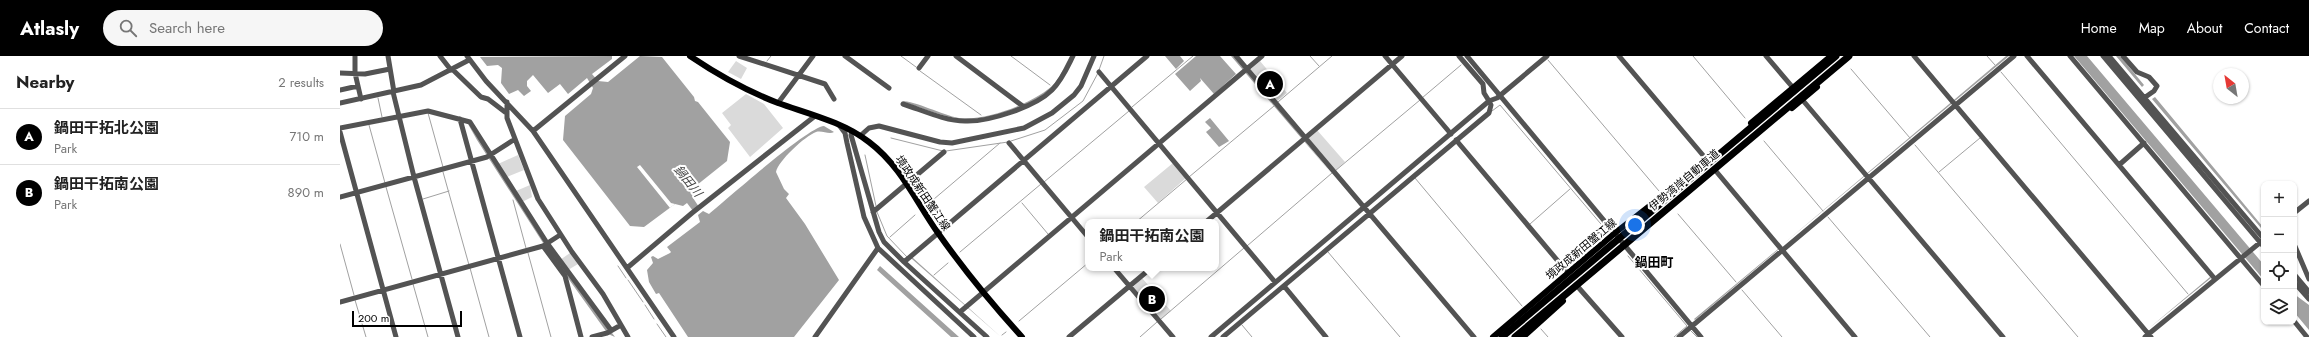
<!DOCTYPE html>
<html lang="en">
<head>
<meta charset="utf-8">
<style>
	:root { --surface:#fff; --page:#f6f6f6; --text:#222; --muted:#767676; --line:#e0e0e0; --accent:#000 }
	body { margin:0; font-family:Jost,"Noto Sans JP",sans-serif; background:var(--page); color:var(--text) }
	.controls { position:absolute; right:12px; bottom:12px; display:grid; overflow:hidden; border-radius:8px; box-shadow:0 1px 3px #0004 }
	.controls button { width:36px; height:36px; display:grid; place-items:center; padding:0; border:0; border-bottom:1px solid var(--line); background:var(--surface); color:var(--text); font:20px sans-serif }
	.compass { position:absolute; left:1873px; top:12px; width:36px; height:36px; border-radius:50%; background:var(--surface); box-shadow:0 1px 3px #0004; rotate:329deg }
	.scale { position:absolute; left:12px; bottom:10px; width:110px; box-sizing:border-box; padding-left:4px; border:2px solid #000; border-top:0; font-size:11px; line-height:14px; white-space:nowrap; color:#000; -webkit-text-stroke:3px #fff; paint-order:stroke }
	.you { position:absolute; left:1295px; top:169px; width:14px; height:14px; margin:-10px; border:3px solid #fff; border-radius:50%; background:#1a73e8; box-shadow:0 0 0 6px #1a73e833 }
	.badge { display:grid; place-items:center; width:26px; height:26px; border-radius:50%; background:var(--accent); color:#fff; font-size:13px; font-weight:700 }
	.pin { position:absolute; translate:-50% -50%; border:2px solid #fff; box-shadow:0 1px 4px #0006 }
	.popup { position:absolute; left:745px; top:163px; width:134px; height:52px; box-sizing:border-box; display:grid; place-content:center; border-radius:8px; background:var(--surface); filter:drop-shadow(0 1px 3px #0005); font-size:13px; white-space:nowrap; color:var(--muted) }
	.popup b { font-size:15px; color:var(--text) }
	.popup::after { content:''; position:absolute; left:50%; top:100%; margin-left:-8px; border:8px solid transparent; border-top-color:var(--surface) }
	.list { margin:0; padding:0; list-style:none }
	h2 { display:flex; justify-content:space-between; align-items:center; height:52px; margin:0; padding:0 16px; font-size:17px }
	h2 small { font-size:13px; font-weight:400; color:var(--muted) }
	.list li { display:grid; grid-template-columns:26px 1fr auto; gap:12px; align-items:center; box-sizing:border-box; height:56px; padding:0 16px; border-top:1px solid var(--line) }
	.list b { display:block; font-size:15px; white-space:nowrap }
	.list p { margin:0; font-size:13px; white-space:nowrap; color:var(--muted) }
	.list em { font-size:13px; font-style:normal; color:var(--muted) }
	.icon { flex:none; width:22px; height:22px; fill:none; stroke:currentColor; stroke-width:2; stroke-linecap:round; stroke-linejoin:round }
	.map { position:relative; flex:none; width:1969px; height:281px; overflow:hidden }
	header { display:flex; align-items:center; gap:24px; box-sizing:border-box; height:56px; padding:0 20px; background:var(--accent); color:#fff }
	header strong { font-size:19px }
	nav { display:flex; gap:22px; margin-inline-start:auto; font-size:14px }
	.search { width:280px; height:36px; background:var(--page); display:flex; align-items:center; gap:10px; box-sizing:border-box; padding:0 14px; border-radius:22px; color:var(--muted); font-size:15px }
	main { display:flex }
	aside { flex:1; background:var(--surface) }
	.map>svg:first-child { display:block }
</style>
</head>
<body>
<header>
<strong>Atlasly</strong>
<div class="search"><svg class="icon" aria-label="search" viewBox="0 0 24 24"><circle cx="10" cy="10" r="6"/><path d="M15 15l6 6"/></svg>Search here</div>
<nav><a>Home</a><a>Map</a><a>About</a><a>Contact</a></nav>
</header>
<main>
<aside>
<h2>Nearby<small>2 results</small></h2>
<ul class="list">
<li><span class="badge">A</span><div><b>鍋田干拓北公園</b><p>Park</p></div><em>710 m</em></li>
<li><span class="badge">B</span><div><b>鍋田干拓南公園</b><p>Park</p></div><em>890 m</em></li>
</ul>
</aside>
<div class="map">
<svg width="1969" height="281" viewBox="0 0 1969 281">
	<rect width="100%" height="100%" fill="#fff"/>
	<!-- green -->
	<path fill="#dadada" d="M396 5 407 12 401 23 388 16Z
		M920 5 947 37 936 46 910 14Z
		M406 38 424 48 443 72 410 101 388 72 391 69 382 57Z
		M977 74 1005 106 995 115 967 83Z
		M178 99 184 114 167 121 158 108Z
		M833 107 846 122 818 147 804 131Z
		M190 129 192 141 182 146 176 135Z
		M230 197 238 208 228 214 220 204Z
		M802 222 831 255 820 264 793 231Z"/>
	<!-- water -->
	<path fill="#a1a1a1" d="M272 0V3L252 18 258 25 268 26 300 0 322 1 354 41 355 45 358 46 390 86 387 105 357 129V138L353 142 359 151 353 155 347 147 343 150 335 148 304 171 290 170 223 84 225 60 251 38 253 32 247 22 228 38 220 28 208 37 193 19 187 25V30L191 35 184 40 178 34 169 38 161 27 162 12 158 9 147 10 140 1Z
		M730 0H731C726 12 720 25 710 33 690 52 644 67 616 62 598 59 579 51 561 45 576 45 602 59 619 62 644 66 698 46 715 27 721 19 725 9 730 0Z
		M825 0H840L844 5 836 13Z
		M856 0H880L896 18 874 38 860 22 861 25 850 35 835 18Z
		M891 0H894L992 118Z
		M1666 0H1669L1442 189Z
		M1734 0H1747L1924 209V224Z
		M1776 0H1780L1804 29 1802 31Z
		M1815 41 1923 171 1921 172 1812 43Z
		M870 62 889 85 879 91 866 76 871 72 865 66Z
		M129 67 207 189 275 281 268 278 205 190 137 84 128 68Z
		M484 70 494 76C489 79 482 74 476 76 465 80 438 105 436 116L444 133 449 138 446 142 465 168 499 224 454 281H348L319 237 316 238 309 226 307 214 313 207 311 201 313 200 318 203 330 197 331 196 327 191 360 166 358 159 363 155 369 158C387 143 468 71 484 70Z
		M1438 193H1439L1355 264 1354 263Z
		M567 201 573 202 661 281 572 203Z
		M540 210 619 281H611L537 214Z
		M1870 221 1871 222 1808 273Z
		M1954 238 1969 249V274L1954 256Z"/>
	<!-- pier -->
	<path fill="#fff" d="M300 109 331 147 335 148 330 152 297 111Z"/>
	<g fill="none" stroke-linecap="round" stroke-linejoin="round">
		<!-- stream -->
		<path stroke="#a1a1a1" stroke-width="1" d="M561 0 576 11
			M671 0 710 29
			M970 0 979 10
			M1353 0 1405 62
			M1647 0 1655 9
			M1208 4 1319 135
			M427 5 431 0
			M1511 13 1570 82
			M759 14 764 0
			M580 15 641 59
			M1661 16 1848 238
			M38 42 42 61
			M1082 42 1121 9
			M938 46 992 0
			M792 51 853 0
			M1152 55 1160 49 1266 174
			M88 57 103 111
			M29 69 45 127
			M551 82 603 95
			M671 85 705 74 743 45 758 17
			M1424 85 1483 155
			M1575 89 1738 281
			M606 95 668 86
			M525 99 536 150
			M995 115 1080 44
			M103 116 129 209
			M1599 116 1640 82
			M849 121 934 50
			M1075 122 1182 250
			M704 126 789 55
			M46 131 72 223
			M83 143 109 135
			M173 144 186 192
			M682 147 708 178
			M587 149 660 87
			M537 156 547 180 567 201
			M1338 158 1396 226
			M1488 161 1590 281
			M796 166 847 123
			M1190 168 1230 133
			M550 181 575 159
			M0 188 14 239
			M907 190 992 117
			M620 196 701 128
			M988 196 1060 281
			M188 197 211 281
			M1288 200 1347 270 1334 281
			M278 210 286 222
			M130 212 149 281
			M594 219 608 207
			M288 224 303 246
			M73 228 88 281
			M1402 234 1442 281
			M15 244 26 281
			M305 249 314 263
			M821 263 904 192
			M679 265 748 207
			M317 268 326 281
			M902 269 912 281
			M1201 273 1208 281
			M1351 275 1357 281
			M662 279 666 276
			M800 281 817 266"/>
		<!-- minor -->
		<path stroke="#535353" stroke-width="5" d="M15 0V17L21 43
			M48 0 54 36
			M100 0 111 14
			M127 0 146 25 193 75 334 281
			M399 0 485 28 494 43
			M505 0 549 32
			M616 0 684 51
			M896 0 1134 281
			M1045 0 1111 78
			M1119 0 1143 28 1144 37 1149 45 1157 42 1207 0
			M1127 0 1361 281
			M1279 0 1367 104
			M1426 0 1455 34
			M1574 0 1811 281
			M1687 0 1875 223
			M1730 0 1924 230
			M1763 0 1924 191
			M1769 0 1924 183
			M1783 0 1797 16 1809 21 1817 30 1814 35 1804 42
			M579 12 588 0
			M112 13 141 41 148 43 165 56
			M759 16 935 226
			M0 17 25 18 50 13
			M0 34 18 30
			M53 36 74 121 118 281
			M1460 41 1663 281
			M167 46V62L198 143 232 196 263 238 288 281
			M0 47 81 29 129 4
			M438 47 473 0
			M563 48C582 54 605 65 625 65 649 66 695 51 712 34 722 24 727 12 733 0
			M120 63 180 281
			M499 69 505 77 507 87 524 161 538 192 634 281
			M0 72 88 55 130 66 207 187 271 274
			M193 75 285 0
			M512 75 511 79 539 176 544 186 564 206 647 281
			M0 76 56 281
			M520 80 529 72 539 70 600 86 612 87 684 72 712 57 734 39 741 30 754 0
			M1116 84 1228 217
			M669 87 748 181
			M1779 109 1804 87
			M1375 114 1515 281
			M0 141 147 101 175 83
			M533 156 604 96
			M1954 157 1969 145
			M866 166 1062 0
			M1954 188 1969 223
			M203 190 225 220 241 281
			M564 206 807 0
			M287 212 352 157 475 60
			M774 212 833 281
			M1954 218 1969 236
			M1954 226 1969 243
			M944 230 986 281
			M1238 231 1282 281
			M0 246 203 190 220 179
			M620 256 922 0
			M1954 265 1967 281
			M252 281 267 277 281 269
			M475 281 538 192
			M729 281 811 212
			M871 281 1149 45 1151 49 1149 57 883 281
			M1339 281 1674 0
			M1805 281 1922 185"/>
		<!-- major -->
		<path stroke="#000" stroke-width="6" d="M350 0C378 19 407 35 438 47 469 58 503 66 529 86 561 110 576 146 598 177 624 214 652 248 682 281
			M1452 52 1477 31
			M1411 67 1491 0
			M1153 281 1275 177 1363 108
			M1183 281 1223 245"/>
		<!-- highway -->
		<path stroke="#000" stroke-width="7" d="M1162 281 1496 0
			M1175 281 1509 0"/>
	</g>
	<g text-anchor="middle" stroke-width="4" stroke-linejoin="round" paint-order="stroke">
		<!-- street labels -->
		<g font-size="11" fill="#000" stroke="#fff">
			<text transform="translate(1344 124) rotate(-40)" y="4">伊勢湾岸自動車道</text>
			<text transform="translate(583 137) rotate(56)" y="4">境政成新田蟹江線</text>
			<text transform="translate(1241 193) rotate(-40)" y="4">境政成新田蟹江線</text>
		</g>
		<!-- water labels -->
		<g font-size="12" font-style="italic" fill="#424242" stroke="#fff">
			<text transform="translate(348 125) rotate(51)" y="4">鍋田川</text>
		</g>
		<!-- quarter labels -->
		<g font-size="13" font-weight="bold" fill="#000" stroke="#fff">
			<text x="1314" y="211">鍋田町</text>
		</g>
	</g>
</svg>
<div class="controls">
<button>+</button>
<button>−</button>
<button><svg class="icon" aria-label="locate" viewBox="0 0 24 24"><circle cx="12" cy="12" r="6"/><path d="M12 2v4M12 18v4M2 12h4M18 12h4"/></svg></button>
<button><svg class="icon" aria-label="layers" viewBox="0 0 24 24"><path d="M12 4l9 5-9 5-9-5zM3 14l9 5 9-5"/></svg></button>
</div>
<svg class="compass" viewBox="-18 -18 36 36"><path d="M0-13l5 13h-10z" fill="#e53935"/><path d="M0 13l5-13h-10z" fill="#767676"/></svg>
<div class="scale">200 m</div>
<div class="you"></div>
<div class="pin badge" style="left:930px;top:28px">A</div>
<div class="pin badge" style="left:812px;top:243px">B</div>
<div class="popup"><b>鍋田干拓南公園</b>Park</div>
</div>
</main>
</body>
</html>
